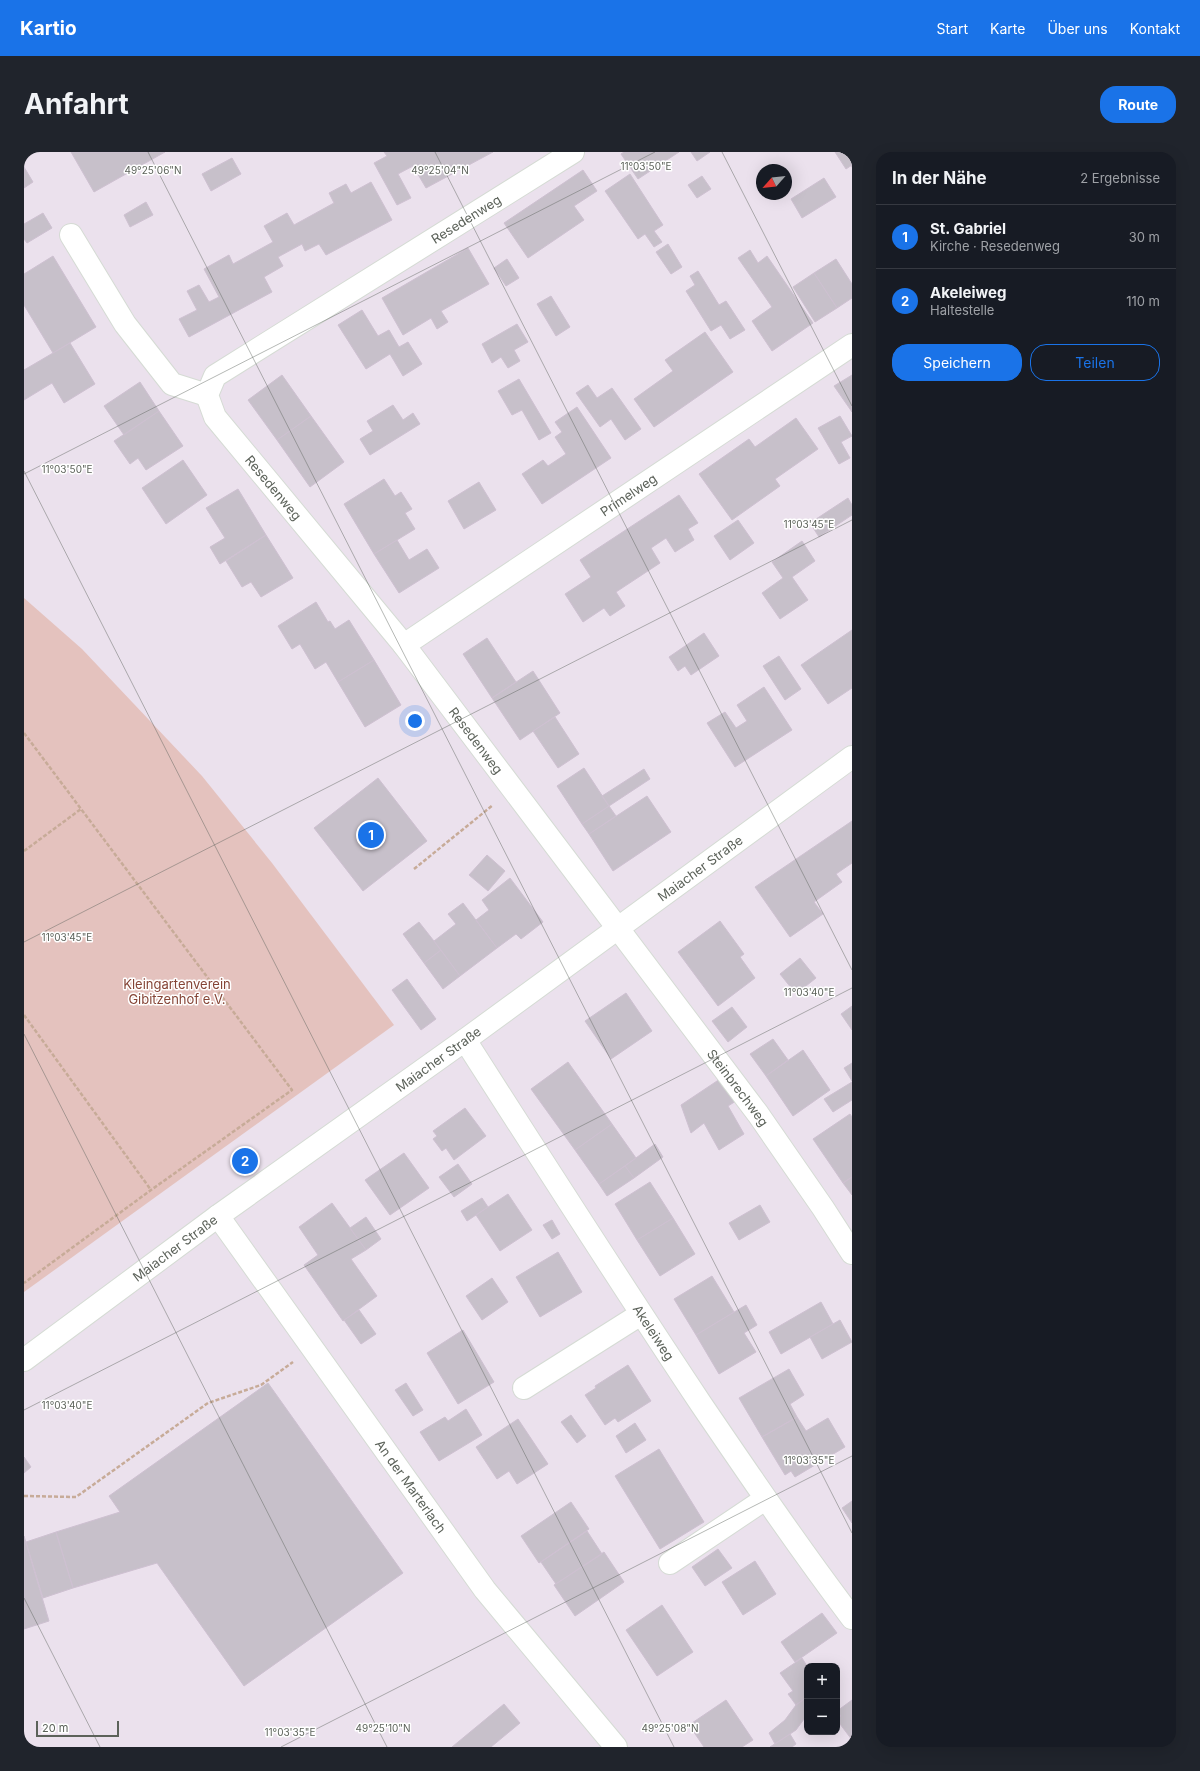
<!DOCTYPE html>
<html lang="de">
<head>
<meta charset="utf-8">
<style>
	:root { --surface:#171b24; --page:#20242c; --text:#f1f3f6; --muted:#9ea1a6; --line:#363941; --accent:#1a73e8 }
	body { margin:0; font-family:Inter,sans-serif; background:var(--page); color:var(--text) }
	.controls { position:absolute; right:12px; bottom:12px; display:grid; overflow:hidden; border-radius:8px; box-shadow:0 4px 16px #0002 }
	.controls button { width:36px; height:36px; display:grid; place-items:center; padding:0; border:0; border-bottom:1px solid var(--line); background:var(--surface); color:var(--text); font:20px sans-serif }
	.compass { position:absolute; left:732px; top:12px; width:36px; height:36px; border-radius:50%; background:var(--surface); box-shadow:0 4px 16px #0002; rotate:243deg }
	.scale { position:absolute; left:12px; bottom:10px; width:83px; box-sizing:border-box; padding-left:4px; border:2px solid #5c625a; border-top:0; font-size:11px; line-height:14px; white-space:nowrap; color:#5c625a; -webkit-text-stroke:3px #fff; paint-order:stroke }
	.you { position:absolute; left:391px; top:569px; width:14px; height:14px; margin:-10px; border:3px solid #fff; border-radius:50%; background:#1a73e8; box-shadow:0 0 0 6px #1a73e833 }
	.badge { display:grid; place-items:center; width:26px; height:26px; border-radius:50%; background:var(--accent); color:#fff; font-size:13px; font-weight:700 }
	.pin { position:absolute; translate:-50% -50%; border:2px solid #fff; box-shadow:0 1px 4px #0006 }
	.list { margin:0; padding:0; list-style:none }
	h2 { display:flex; justify-content:space-between; align-items:center; height:52px; margin:0; padding:0 16px; font-size:17px }
	h2 small { font-size:13px; font-weight:400; color:var(--muted) }
	.list li { display:grid; grid-template-columns:26px 1fr auto; gap:12px; align-items:center; box-sizing:border-box; height:64px; padding:0 16px; border-top:1px solid var(--line) }
	.list b { display:block; font-size:15px; white-space:nowrap }
	.list p { margin:0; font-size:13px; white-space:nowrap; color:var(--muted) }
	.list em { font-size:13px; font-style:normal; color:var(--muted) }
	.actions { display:flex; gap:8px; padding:12px 16px }
	.actions a { flex:1; padding:9px 0; border:1px solid var(--accent); border-radius:16px; text-align:center; font-size:14px; color:var(--accent) }
	.actions .main { background:var(--accent); color:#fff }
	.map { position:relative; flex:none; width:828px; height:1595px; overflow:hidden; border-radius:16px }
	header { display:flex; align-items:center; gap:24px; box-sizing:border-box; height:56px; padding:0 20px; background:var(--accent); color:#fff }
	header strong { font-size:19px }
	nav { display:flex; gap:22px; margin-inline-start:auto; font-size:14px }
	.intro { display:flex; align-items:center; justify-content:space-between; box-sizing:border-box; height:96px; padding:0 24px }
	h1 { margin:0; font-size:28px }
	.button { padding:10px 18px; border-radius:16px; background:var(--accent); color:#fff; font-size:14px; font-weight:700 }
	main { display:flex; gap:24px; padding:0 24px }
	aside { flex:1; background:var(--surface); border-radius:16px; box-shadow:0 4px 16px #0002 }
	.map>svg:first-child { display:block }
</style>
</head>
<body>
<header>
<strong>Kartio</strong>
<nav><a>Start</a><a>Karte</a><a>Über uns</a><a>Kontakt</a></nav>
</header>
<div class="intro"><h1>Anfahrt</h1><a class="button">Route</a></div>
<main>
<div class="map">
<svg width="828" height="1595" viewBox="0 0 828 1595">
	<rect width="100%" height="100%" fill="#ebe1ed"/>
	<!-- green -->
	<path fill="#e4c2be" d="M0 446 58 497 178 624 248 711 370 873 0 1140Z"/>
	<!-- building -->
	<path fill="#c7c0ca" stroke="#cec0d1" d="M47 0H141L70 40Z
		M360 0H469L402 36 389 14 374 22 387 46 373 53 350 11 363 4Z
		M600 0H655L614 27 597 2Z
		M667 0H686L673 9Z
		M811 0H825L828 4V13L822 17Z
		M208 6 217 22 187 39 178 22Z
		M0 15 9 30 0 36Z
		M559 18 573 39 550 54 560 68 504 106 480 71Z
		M606 22 639 73 630 79 638 90 630 95 621 82 614 87 581 39Z
		M678 24 687 37 673 46 664 33Z
		M800 26 812 45 778 66 767 47Z
		M347 30 368 68 302 103 295 92 281 99 278 92 254 105 259 114 240 125 248 140 165 185 155 167 173 158 163 139 175 133 185 150 195 145 180 117 205 103 209 112 249 90 240 74 263 61 270 73 310 51 305 41 322 32 327 41Z
		M122 50 129 63 106 75 100 63Z
		M19 61 28 76 3 91 0 87V72Z
		M644 92 658 115 647 122 632 100Z
		M444 96 465 132 417 159 424 170 413 177 407 166 379 183 358 146Z
		M726 98 734 111 743 104 789 171 748 199 728 169 748 155 714 106Z
		M29 104 72 175 29 201 0 153V122Z
		M483 107 495 126 482 134 470 116Z
		M812 107 828 132V146L813 156 790 121Z
		M674 119 695 153 702 149 721 178 706 187 697 173 687 179 662 139 671 133 666 124Z
		M790 121 813 156 791 170 769 135Z
		M527 144 546 175 532 184 513 152Z
		M338 158 354 184 365 178 375 195 384 190 398 212 379 224 366 202 342 217 314 173Z
		M493 172 504 190 490 198 496 209 484 216 477 205 468 211 458 192Z
		M681 180 709 220 630 275 610 247 649 219 641 208Z
		M46 191 71 232 40 251 28 231 0 248V218Z
		M258 223 287 264 253 288 224 248Z
		M828 223V260L810 234Z
		M495 227 527 281 515 288 498 258 488 263 474 239Z
		M116 230 135 259 100 283 80 254Z
		M564 233 573 246 588 236 617 277 601 288 587 267 576 275 552 241Z
		M369 253 379 268 389 261 396 272 346 303 336 287 349 279 343 269Z
		M553 255 587 306 518 352 498 322 519 308 524 314 542 302 531 285 538 280 531 270Z
		M135 259 159 294 122 318 114 306 106 312 90 289Z
		M287 264 320 310 286 335 253 288Z
		M816 264 828 284 817 290 826 306 815 312 794 276Z
		M772 266 794 297 751 327 756 334 708 368 675 322 725 287 731 295Z
		M159 308 183 343 142 372 118 336Z
		M360 327 371 344 377 340 388 357 381 361 391 377 350 402 320 352Z
		M455 330 472 358 440 377 424 349Z
		M214 337 242 383 196 412 186 395 201 386 182 356Z
		M655 343 674 371 664 377 670 388 651 400 642 386 627 396 636 411 592 440 601 454 586 464 580 456 559 470 541 442 567 425 556 408Z
		M824 346 828 353V363L795 385 786 371Z
		M714 368 730 391 706 408 690 384Z
		M242 383 269 426 237 445 227 430 218 435 202 409Z
		M373 388 385 408 403 397 415 416 375 441 350 402Z
		M778 389 791 409 768 425 784 448 756 467 738 441 759 426 748 410Z
		M292 450 304 470 306 469 311 477 325 468 350 508 314 530 302 510 291 517 276 492 268 497 254 474Z
		M828 478V536L804 552 777 513Z
		M680 481 695 504 667 523 661 514 654 519 645 505Z
		M463 486 492 530 468 546 439 502Z
		M755 504 777 537 761 548 739 514Z
		M350 508 377 553 341 575 314 530Z
		M509 519 536 561 496 588 468 546Z
		M740 535 768 578 711 615 683 571 701 560 712 576 723 569 713 553Z
		M531 565 555 602 534 616 509 579Z
		M560 616 585 654 558 672 533 634Z
		M620 617 626 627 585 654 578 644Z
		M354 626 403 689 339 739 290 676Z
		M623 644 647 680 589 719 565 682Z
		M585 654 592 664 565 682 558 672Z
		M828 669V711L812 722 818 730 790 750 799 762 766 785 731 735Z
		M463 703 481 719 464 739 445 723Z
		M486 726 519 770 497 787 492 782 473 796 452 768 465 758 458 748Z
		M439 751 473 796 436 824 410 789 432 772 424 762Z
		M696 769 720 802 716 805 731 826 694 854 654 800Z
		M395 770 417 798 400 811 379 782Z
		M417 798 436 824 419 837 400 811Z
		M776 806 792 826 772 842 756 822Z
		M383 827 412 867 397 878 368 838Z
		M602 841 628 879 587 907 561 869Z
		M828 854V878L817 862Z
		M708 855 723 875 704 890 688 869Z
		M749 887 764 908 742 924 726 902Z
		M779 898 806 938 769 964 742 924Z
		M544 910 588 972 551 998 507 937Z
		M828 911V929L820 916Z
		M696 927 712 949 704 954 720 982 695 998 680 971 667 981 657 953Z
		M828 930V948L809 960 800 947Z
		M441 956 462 984 430 1008 422 996 418 999 409 987 413 984 409 979Z
		M826 962 828 965V1025L819 1031 789 987Z
		M588 972 612 1006 575 1032 551 998Z
		M631 992 639 1005 610 1026 601 1014Z
		M380 1001 405 1036 366 1063 341 1028Z
		M434 1012 448 1032 430 1045 415 1025Z
		M601 1014 610 1026 583 1044 575 1032Z
		M828 1025V1043L819 1031Z
		M626 1030 649 1066 613 1088 591 1052Z
		M484 1042 508 1078 476 1099 452 1063Z
		M458 1046 464 1055 443 1069 437 1059Z
		M308 1051 342 1098 327 1107 353 1144 319 1169 280 1113 294 1103 275 1075Z
		M736 1053 746 1070 715 1088 705 1071Z
		M342 1065 357 1087 342 1098 326 1076Z
		M649 1066 671 1102 636 1124 613 1088Z
		M528 1068 536 1082 528 1087 519 1073Z
		M534 1100 558 1140 516 1165 492 1125Z
		M688 1124 710 1160 672 1183 650 1147Z
		M468 1126 484 1150 458 1168 442 1144Z
		M797 1150 809 1172 757 1202 745 1180Z
		M722 1153 733 1173 720 1181 732 1200 695 1222 672 1183Z
		M335 1158 352 1182 337 1192 320 1168Z
		M816 1168 828 1190 798 1207 786 1185Z
		M439 1178 470 1230 434 1252 403 1201Z
		M604 1213 627 1249 594 1270 591 1266 581 1273 561 1243 572 1236 571 1234Z
		M765 1217 780 1243 766 1252 773 1265 738 1285 715 1246Z
		M244 1231 379 1421 220 1534 133 1411 49 1436 32 1380 96 1360 85 1344Z
		M382 1231 399 1258 389 1264 371 1238Z
		M442 1257 458 1283 415 1309 396 1280 421 1265 424 1269Z
		M547 1263 562 1284 553 1291 537 1270Z
		M773 1265 782 1279 804 1266 821 1295 771 1325 767 1319 761 1323 738 1285Z
		M494 1267 524 1312 493 1332 485 1319 473 1327 452 1295Z
		M611 1271 622 1288 602 1301 592 1284Z
		M635 1297 680 1370 636 1397 591 1324Z
		M0 1305 7 1315 0 1321Z
		M828 1349V1371L818 1356Z
		M547 1350 565 1377 515 1411 497 1384Z
		M563 1379 578 1402 532 1432 517 1410Z
		M32 1380 49 1436 19 1446 2 1390Z
		M0 1384 25 1469 0 1477Z
		M694 1397 708 1416 681 1434 668 1415Z
		M580 1400 600 1430 551 1464 530 1433Z
		M731 1409 752 1442 719 1463 698 1430Z
		M638 1453 669 1500 633 1524 602 1478Z
		M798 1461 813 1481 771 1510 757 1490Z
		M778 1506 783 1514V1545L772 1553 764 1542 769 1539 756 1521Z
		M783 1545V1563L772 1578 751 1592 745 1581 761 1568 772 1553Z
		M702 1548 729 1588 718 1595H680L665 1573Z
		M828 1548V1588L813 1568 817 1564 813 1559Z
		M480 1552 496 1571 467 1595H428Z
		M766 1582 772 1592 768 1595H746Z"/>
	<g fill="none" stroke-linecap="round" stroke-linejoin="round">
		<!-- minor casing -->
		<g stroke="#d5dbd4" stroke-width="24">
			<g id="minor">
				<path id="s1" d="M549 0 191 224 183 243 191 265 380 493 734 962 799 1056 828 1101"/>
				<path d="M47 83 101 172 148 232 183 243"/>
				<path id="s2" d="M380 493 828 193"/>
				<path id="s3" d="M441 888C519 1010 597 1132 677 1252 726 1324 775 1396 828 1466"/>
				<path id="s4" d="M194 1064 461 1438 592 1595"/>
				<path id="s5" d="M0 1208 194 1064 441 888 828 605"/>
				<path d="M500 1236 617 1162"/>
				<path d="M646 1411 741 1347"/>
			</g>
		</g>
		<!-- path -->
		<path stroke="#c7ab98" stroke-width="2.5" stroke-dasharray="4 2" stroke-linecap="butt" d="M0 581 268 938 127 1038 0 1131
			M0 699 57 657
			M390 717 469 653
			M0 863 127 1038
			M0 1344 52 1345 184 1251 237 1233 269 1210"/>
		<!-- minor -->
		<use href="#minor" stroke="#fff" stroke-width="22"/>
	</g>
	<!-- ticks -->
	<path fill="none" stroke="#5c625a" stroke-width="1" stroke-opacity="0.45" d="M124 0 828 1381M411 0 828 818M698 0 828 254M0 319 650 1595M0 322 631 0M0 790 828 368M0 882 363 1595M0 1258 828 836M0 1446 76 1595M257 1595 828 1304"/>
	<g text-anchor="middle" stroke-width="3" stroke-linejoin="round" paint-order="stroke">
		<!-- street labels -->
		<g font-size="13" fill="#5c625a" stroke="#fff">
			<text transform="translate(442 67) rotate(-32)" y="5">Resedenweg</text>
			<text dy="5" stroke="none"><textPath href="#s1" startOffset="558">Resedenweg</textPath></text>
			<text dy="5" stroke="none"><textPath href="#s2" startOffset="270">Primelweg</textPath></text>
			<text dy="5" stroke="none"><textPath href="#s1" startOffset="882">Resedenweg</textPath></text>
			<text dy="5" stroke="none"><textPath href="#s5" startOffset="836">Maiacher Straße</textPath></text>
			<text dy="5" stroke="none"><textPath href="#s5" startOffset="512">Maiacher Straße</textPath></text>
			<text dy="5" stroke="none"><textPath href="#s1" startOffset="1317">Steinbrechweg</textPath></text>
			<text dy="5" stroke="none"><textPath href="#s5" startOffset="188">Maiacher Straße</textPath></text>
			<text dy="5" stroke="none"><textPath href="#s3" startOffset="348">Akeleiweg</textPath></text>
			<text dy="5" stroke="none"><textPath href="#s4" startOffset="332">An der Marterlach</textPath></text>
		</g>
		<!-- park labels -->
		<g font-size="13" fill="#854436" stroke="#fff">
			<text x="153" y="837">Kleingartenverein<tspan x="153" dy="15">Gibitzenhof e.V.</tspan></text>
		</g>
	</g>
	<g font-size="10" text-anchor="middle" fill="#5c625a" stroke="#fff" stroke-width="3" stroke-linejoin="round" paint-order="stroke">
		<text x="622" y="18">11°03'50"E</text>
		<text x="129" y="22">49°25'06"N</text>
		<text x="416" y="22">49°25'04"N</text>
		<text x="43" y="321">11°03'50"E</text>
		<text x="785" y="376">11°03'45"E</text>
		<text x="43" y="789">11°03'45"E</text>
		<text x="785" y="844">11°03'40"E</text>
		<text x="43" y="1257">11°03'40"E</text>
		<text x="785" y="1312">11°03'35"E</text>
		<text x="359" y="1580">49°25'10"N</text>
		<text x="646" y="1580">49°25'08"N</text>
		<text x="266" y="1584">11°03'35"E</text>
	</g>
</svg>
<div class="controls">
<button>+</button>
<button>−</button>
</div>
<svg class="compass" viewBox="-18 -18 36 36"><path d="M0-13l5 13h-10z" fill="#e53935"/><path d="M0 13l5-13h-10z" fill="#9ea1a6"/></svg>
<div class="scale">20 m</div>
<div class="you"></div>
<div class="pin badge" style="left:347px;top:683px">1</div>
<div class="pin badge" style="left:221px;top:1009px">2</div>
</div>
<aside>
<h2>In der Nähe<small>2 Ergebnisse</small></h2>
<ul class="list">
<li><span class="badge">1</span><div><b>St. Gabriel</b><p>Kirche · Resedenweg</p></div><em>30 m</em></li>
<li><span class="badge">2</span><div><b>Akeleiweg</b><p>Haltestelle</p></div><em>110 m</em></li>
</ul>
<div class="actions"><a class="main">Speichern</a><a>Teilen</a></div>
</aside>
</main>
</body>
</html>
